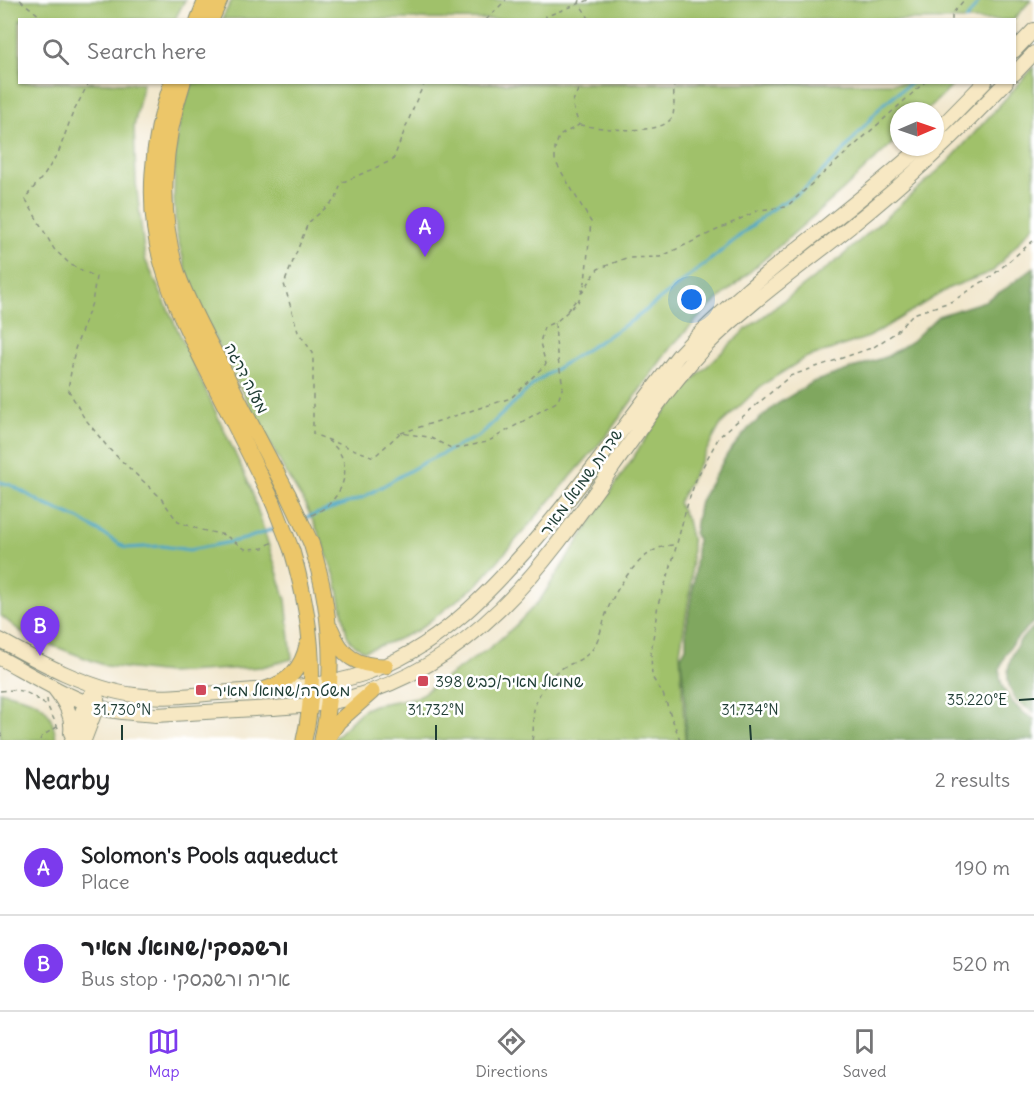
<!DOCTYPE html>
<html lang="en">
<head>
<meta charset="utf-8">
<style>
	:root { --surface:#fff; --page:#f2f2f2; --text:#202124; --muted:#757577; --line:#e0e0e0; --accent:#7c3aed }
	body { margin:0; font-family:Delius,"Playpen Sans Hebrew",sans-serif; background:var(--page); color:var(--text) }
	.compass { position:absolute; left:890px; top:102px; width:54px; height:54px; border-radius:50%; background:var(--surface); box-shadow:0 2px 4px #0004; rotate:88deg }
	.you { position:absolute; left:692px; top:300px; width:21px; height:21px; margin:-15px; border:4px solid #fff; border-radius:50%; background:#1a73e8; box-shadow:0 0 0 9px #1a73e833 }
	.badge { display:grid; place-items:center; width:39px; height:39px; border-radius:50%; background:var(--accent); color:#fff; font-size:20px; font-weight:700 }
	.pin { position:absolute; translate:-50% -50px; filter:drop-shadow(0 2px 3px #0008) }
	.pin::after { content:''; position:absolute; top:32px; width:21px; height:18px; background:inherit; clip-path:polygon(0 0,100% 0,50% 100%) }
	.list { margin:0; padding:0; list-style:none }
	h2 { display:flex; justify-content:space-between; align-items:center; height:78px; margin:0; padding:0 24px; font-size:26px }
	h2 small { font-size:20px; font-weight:400; color:var(--muted) }
	.list li { display:grid; grid-template-columns:39px 1fr auto; gap:18px; align-items:center; box-sizing:border-box; height:96px; padding:0 24px; border-top:2px solid var(--line) }
	.list b { display:block; font-size:22px; white-space:nowrap }
	.list p { margin:0; font-size:20px; white-space:nowrap; color:var(--muted) }
	.list em { font-size:20px; font-style:normal; color:var(--muted) }
	.icon { flex:none; width:33px; height:33px; fill:none; stroke:currentColor; stroke-width:2; stroke-linecap:round; stroke-linejoin:round }
	.map { position:relative; flex:none; width:1034px; height:740px; overflow:hidden }
	.search { position:absolute; background:var(--surface); box-shadow:0 2px 4px #0004; left:18px; right:18px; top:18px; height:66px; display:flex; align-items:center; gap:15px; box-sizing:border-box; padding:0 21px; border-radius:0px; color:var(--muted); font-size:22px }
	.sheet { height:270px; background:var(--surface) }
	nav { display:flex; justify-content:space-around; align-items:center; box-sizing:border-box; height:84px; border-top:2px solid var(--line); background:var(--surface); font-size:16px; color:var(--muted) }
	nav a { display:grid; justify-items:center; gap:3px }
	nav .on { color:var(--accent) }
	.map>svg:first-child { display:block }
</style>
</head>
<body>
<div class="map">
<svg width="1034" height="740" viewBox="0 0 1034 740">
	<rect width="100%" height="100%" fill="#fff"/>
	<filter id="ink" filterUnits="userSpaceOnUse"><feTurbulence type="fractalNoise" baseFrequency=".0167" numOctaves="2"/><feDisplacementMap in="SourceGraphic" scale="12" xChannelSelector="R" yChannelSelector="G"/><feConvolveMatrix kernelMatrix="1 2 1 2 8 2 1 2 1" color-interpolation-filters="sRGB"/></filter>
	<filter id="wash" filterUnits="userSpaceOnUse"><feTurbulence type="fractalNoise" baseFrequency=".008" numOctaves="4" result="noise"/><feDisplacementMap in="SourceGraphic" scale="24" xChannelSelector="R" yChannelSelector="G"/><feGaussianBlur stdDeviation="1.35" result="paint"/><feColorMatrix in="noise" values="0 0 0 0 0 0 0 0 0 0 0 0 0 0 0 0 0 1.4 0 .05"/><feComposite in="paint" operator="in"/></filter>
	<g filter="url(#wash)">
		<rect width="100%" height="100%" fill="#f1e6cb"/>
		<!-- green -->
		<path fill="#a0c16a" stroke="#607f4f" stroke-width="1.5" d="M0 0H185L175 19 20 20V82L143 83 134 127 136 182 145 259 250 486 286 600 292 659 262 667 168 673 106 666 25 635 0 615Z
			M232 0H1031L1013 20 222 19Z
			M1034 67V225L993 271 949 288 869 337 805 358 762 385 721 424 678 503 687 520 692 542 691 586 680 652 685 740H332L363 710 374 705 417 697 491 647 515 626 540 600 657 421 698 375 744 331 839 259 950 160Z
			M192 83H955L926 111H899V137L843 190 703 313 670 348 607 435 477 585 418 630 396 640 364 651 351 642 347 635 336 579 319 534 304 502 286 473 226 361 201 310 187 273 176 232 174 197 175 153 180 118Z
			M0 691C34 700 52 701 56 740H0Z"/>
		<!-- forest -->
		<path fill="#80a75e" stroke="#507249" stroke-width="1.5" d="M1034 267V622C1022 632 1008 647 1002 662 993 684 1015 710 1034 719V740H686L685 700 681 656 686 647V630L694 581 697 539 694 534 700 501 728 453 749 428 777 404 813 382 888 356 912 341 938 316 985 301 1005 289Z
			M1034 627V712C1028 708 1018 704 1015 698 999 675 1013 642 1034 627Z"/>
		<g fill="none" stroke-linecap="round" stroke-linejoin="round">
			<!-- stream -->
			<path stroke="#49a6c8" stroke-width="3" d="M966 20 980 0
				M0 482 11 485 44 504 79 519 126 548 162 546 190 550 245 539 276 528
				M305 518 362 498 423 463 479 436 537 381 636 318 714 257 772 209 803 190 841 154 883 104 912 82"/>
		</g>
	</g>
	<g filter="url(#ink)">
		<g fill="none" stroke-linecap="round" stroke-linejoin="round">
			<!-- secondary casing -->
			<g stroke="#889280" stroke-width="16">
				<path id="secondary" d="M1014 51 1034 30
					M1014 74 1034 53
					M935 133 985 82
					M0 640C39 662 89 689 134 695 169 700 207 693 242 691 283 688 324 687 363 674 436 650 487 595 536 539 586 480 631 417 678 356 751 277 842 219 921 147
					M0 658C35 677 71 700 109 710 124 713 140 714 156 715 194 713 233 710 272 708 298 706 324 705 349 698 492 659 559 541 640 429 660 401 681 372 706 346 749 302 803 265 851 226 906 182 957 134 1006 82
					M54 688C65 702 73 715 71 733
					M72 740 86 701 91 695
					M84 740 97 706V698"/>
			</g>
			<!-- primary casing -->
			<g stroke="#889280" stroke-width="17">
				<path id="primary" d="M198 20 206 0
					M211 20 220 0
					M172 82C151 140 145 208 163 267 174 305 192 340 210 376 231 418 253 460 273 502
					M183 82C163 143 157 213 178 275 190 308 207 338 223 369 244 411 266 453 288 494
					M311 543C331 606 336 674 322 740
					M292 551C310 612 319 677 304 740
					M331 629C342 657 356 666 386 666
					M266 689C289 682 302 668 307 645
					M326 740 338 722 372 692"/>
			</g>
			<!-- path -->
			<path stroke="#889280" stroke-width="1.5" stroke-dasharray="4.5 4.5" stroke-linecap="butt" d="M20 0 45 20
				M580 0 579 3 590 20
				M486 20 506 0
				M546 20V16L552 14 589 0
				M952 20V14L964 0
				M89 82 72 115 59 151 45 174 25 198 54 249 71 265 96 277 92 303 75 349 68 389 83 416 109 449 160 497 178 522 201 530 225 535 245 549 263 548 274 541
				M425 82 416 101 393 160 341 183 336 199 308 223 284 284 298 332 313 353V434L374 457 400 433 429 437 453 449 487 442 558 401 563 386 557 354 555 323 578 302 585 282 591 222 555 161V149L559 136 579 125 572 103 579 88V82
				M580 125C598 128 666 138 673 115 675 106 673 92 674 82
				M582 293 598 269 626 258 660 257 759 210 786 207 925 82
				M567 311 577 299
				M401 433 511 398 546 364 540 343 544 327 557 321
				M312 515C318 512 324 509 329 504 348 486 352 457 328 441
				M0 691C23 688 30 693 48 707
				M47 699 48 707 59 730
				M0 732 3 740
				M40 740 42 736 57 727
				M532 740C535 728 531 715 536 703 539 693 550 675 559 670 570 663 582 661 591 651 601 639 603 618 610 604 621 580 646 544 675 545
				M680 740 663 694 652 677 651 653 658 604 670 570 686 509 696 479 719 437 790 376 874 347 895 333 913 314 953 301 993 275 1034 240"/>
			<!-- secondary -->
			<use href="#secondary" stroke="#f7e8c3" stroke-width="14"/>
			<!-- primary -->
			<use href="#primary" stroke="#ecc669" stroke-width="15"/>
			<!-- primary-bridge casing -->
			<g stroke="#889280" stroke-width="17" stroke-linecap="butt">
				<path id="primary-bridge" d="M288 494 311 543
					M273 502 292 551"/>
			</g>
			<!-- primary-bridge -->
			<use href="#primary-bridge" stroke="#ecc669" stroke-width="15"/>
		</g>
	</g>
	<!-- ticks -->
	<path fill="none" stroke="#1f3d34" stroke-width="2" d="M1019 700 1034 699M122 725V740M436 725V740M750 725 751 740"/>
	<!-- markers -->
	<g fill="#d1495b" stroke="#fff" stroke-width="2">
		<rect x="417" y="675" width="12" height="12" rx="3"/>
		<rect x="195" y="684" width="12" height="12" rx="3"/>
	</g>
	<g text-anchor="middle" stroke-width="5" stroke-linejoin="round" paint-order="stroke">
		<!-- street labels -->
		<g font-size="16" fill="#1f3d34" stroke="#fff">
			<text transform="translate(247 378) rotate(63)" y="6">מעלה דרגה</text>
			<text transform="translate(581 482) rotate(-54)" y="6">שדרות שמואל מאיר</text>
		</g>
		<!-- poi labels -->
		<g font-size="16" fill="#1f3d34" stroke="#fff" text-anchor="start">
			<text x="435" y="687">שמואל מאיר/כביש 398</text>
			<text x="213" y="696">משטרה/שמואל מאיר</text>
		</g>
	</g>
	<g font-size="15" text-anchor="middle" fill="#1f3d34" stroke="#fff" stroke-width="5" stroke-linejoin="round" paint-order="stroke">
		<text x="977" y="705">35.220°E</text>
		<text x="122" y="715">31.730°N</text>
		<text x="436" y="715">31.732°N</text>
		<text x="750" y="715">31.734°N</text>
	</g>
</svg>
<svg class="compass" viewBox="-18 -18 36 36"><path d="M0-13l5 13h-10z" fill="#e53935"/><path d="M0 13l5-13h-10z" fill="#757577"/></svg>
<div class="you"></div>
<div class="pin badge" style="left:425px;top:257px">A</div>
<div class="pin badge" style="left:40px;top:656px">B</div>
<div class="search"><svg class="icon" aria-label="search" viewBox="0 0 24 24"><circle cx="10" cy="10" r="6"/><path d="M15 15l6 6"/></svg>Search here</div>
</div>
<section class="sheet">
<h2>Nearby<small>2 results</small></h2>
<ul class="list">
<li><span class="badge">A</span><div><b>Solomon's Pools aqueduct</b><p>Place</p></div><em>190 m</em></li>
<li><span class="badge">B</span><div><b>ורשבסקי/שמואל מאיר</b><p>Bus stop · אריה ורשבסקי</p></div><em>520 m</em></li>
</ul>
</section>
<nav>
<a class="on"><svg class="icon" aria-label="map" viewBox="0 0 24 24"><path d="M3 6l6-2 6 2 6-2v14l-6 2-6-2-6 2zM9 4v14M15 6v14"/></svg>Map</a>
<a><svg class="icon" aria-label="directions" viewBox="0 0 24 24"><path d="M12 3l9 9-9 9-9-9zM9 14v-3h6M13 9l2 2-2 2"/></svg>Directions</a>
<a><svg class="icon" aria-label="saved" viewBox="0 0 24 24"><path d="M7 4h10v16l-5-4-5 4z"/></svg>Saved</a>
</nav>
</body>
</html>
